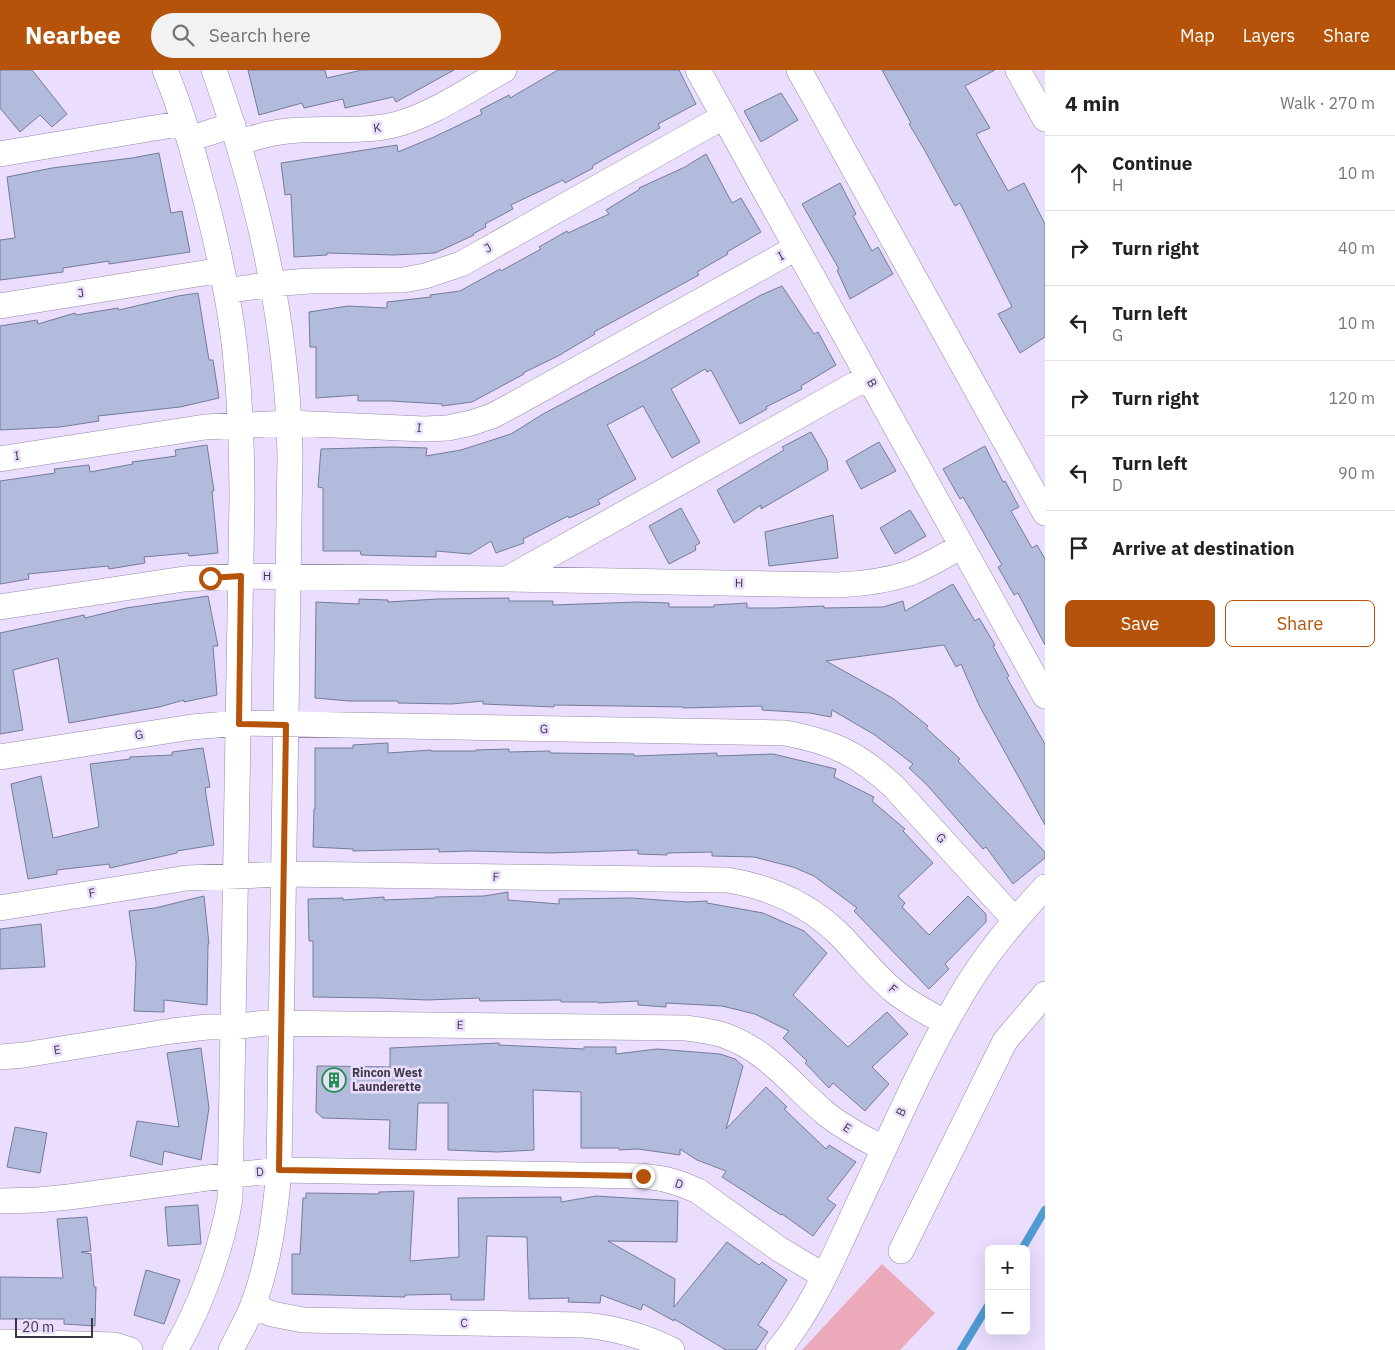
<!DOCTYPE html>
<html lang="en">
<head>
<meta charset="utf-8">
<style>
	:root { --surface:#fff; --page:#f2f2f2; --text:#202124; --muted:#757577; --line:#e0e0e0; --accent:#b45309 }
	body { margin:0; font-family:"IBM Plex Sans",sans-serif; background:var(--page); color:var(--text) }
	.controls { position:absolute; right:15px; bottom:15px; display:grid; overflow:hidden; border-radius:8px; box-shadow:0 5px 20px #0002 }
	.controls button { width:45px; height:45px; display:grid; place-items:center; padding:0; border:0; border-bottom:1px solid var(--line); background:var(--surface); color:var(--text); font:25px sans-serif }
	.scale { position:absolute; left:15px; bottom:12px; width:78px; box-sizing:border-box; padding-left:5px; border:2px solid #3d3745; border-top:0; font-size:14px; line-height:18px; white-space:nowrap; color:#3d3745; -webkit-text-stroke:4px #eaddfe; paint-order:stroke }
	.stop { position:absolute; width:15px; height:15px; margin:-11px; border:4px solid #b45309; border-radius:50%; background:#fff }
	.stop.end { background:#b45309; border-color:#fff; box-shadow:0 1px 5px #0008 }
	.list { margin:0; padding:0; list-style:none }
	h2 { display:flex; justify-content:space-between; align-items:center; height:65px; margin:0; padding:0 20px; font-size:21px }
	h2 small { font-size:16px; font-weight:400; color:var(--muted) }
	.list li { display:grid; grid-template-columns:32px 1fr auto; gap:15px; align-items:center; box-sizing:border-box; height:75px; padding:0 20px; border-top:1px solid var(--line) }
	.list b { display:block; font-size:19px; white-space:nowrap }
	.list p { margin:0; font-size:16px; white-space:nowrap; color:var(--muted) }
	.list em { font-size:16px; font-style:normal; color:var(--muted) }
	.actions { display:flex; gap:10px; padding:15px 20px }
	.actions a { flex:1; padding:11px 0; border:1px solid var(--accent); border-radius:8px; text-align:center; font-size:18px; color:var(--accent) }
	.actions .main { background:var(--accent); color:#fff }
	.icon { flex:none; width:28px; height:28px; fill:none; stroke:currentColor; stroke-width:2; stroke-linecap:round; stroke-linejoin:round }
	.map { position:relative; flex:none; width:1045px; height:1280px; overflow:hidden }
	header { display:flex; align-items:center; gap:30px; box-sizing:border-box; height:70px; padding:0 25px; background:var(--accent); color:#fff }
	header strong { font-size:24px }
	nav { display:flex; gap:28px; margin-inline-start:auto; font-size:18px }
	.search { width:350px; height:45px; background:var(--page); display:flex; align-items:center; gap:12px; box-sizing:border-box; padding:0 18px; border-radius:28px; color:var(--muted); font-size:19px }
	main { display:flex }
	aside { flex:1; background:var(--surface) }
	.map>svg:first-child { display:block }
</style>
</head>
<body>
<header>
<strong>Nearbee</strong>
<div class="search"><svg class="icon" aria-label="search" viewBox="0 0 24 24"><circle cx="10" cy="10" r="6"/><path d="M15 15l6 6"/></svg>Search here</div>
<nav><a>Map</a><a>Layers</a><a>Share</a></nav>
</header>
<main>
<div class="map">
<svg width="1045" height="1280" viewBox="0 0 1045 1280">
	<rect width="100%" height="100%" fill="#eaddfe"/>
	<!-- green -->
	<path fill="#eca9b9" d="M882 1194 935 1243 900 1280H802Z"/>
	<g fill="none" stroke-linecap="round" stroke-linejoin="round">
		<!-- stream -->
		<path stroke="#4e9bd2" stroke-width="8" d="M1022 1179 1045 1140
			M961 1280 989 1234"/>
	</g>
	<!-- building -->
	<path fill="#b2bbdc" stroke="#747c9a" d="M0 0H32L67 44 52 57 40 45 20 62 0 38Z
		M248 0H325L327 8 362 0H454L396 32 393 27 345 38 343 29 304 38 302 33 259 45Z
		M558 0H679L696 34 658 54 660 58 592 96 593 98 565 113 563 110 511 135 513 139 485 154 486 157 473 164 474 165 435 183 394 185 327 183V185L294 187 291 124 285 125 281 93 397 75 398 82 434 67 482 44 480 40 509 25 510 28Z
		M882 0H995L965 16 990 58 976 64 1008 121 1024 113 1045 154V267L1020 283 998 244 1012 237 960 133 955 136 924 79 909 54 911 53Z
		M781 23 798 50 761 72 744 41Z
		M159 83 171 143 182 141 190 182 109 194V191L63 198V202L0 210V170L15 168 7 107 52 98 132 88Z
		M706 84 732 133 741 128 761 162 727 182 728 184 697 202 699 205 594 262 595 264 558 286 523 303 524 304 472 332 442 336V334L391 331H358V325L316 328V277H310L309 242 348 236 387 238V232L431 227 430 225 460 221 500 199 501 201 541 179 539 177 567 161 568 163 609 144 606 140 640 119 639 118 685 97Z
		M840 113 856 144 853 146 872 181 878 177 893 204 850 229 837 200 839 199 802 134Z
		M782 216 814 264 818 262 836 295 801 316 802 319 766 337 767 339 740 354 711 300 707 302 705 299 671 319 700 372 672 388 643 336 607 355 636 409 598 430 600 434 569 448 568 446 523 469 524 473 496 483 491 471 470 484 436 481V487L361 485 360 481H323V418L318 417 321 379 392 377 427 378 426 386 461 380 511 364 543 344 647 289 761 225Z
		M198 223 209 290H213L219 328 180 337 98 346 99 351 60 357 0 360V256L37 250 38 254 75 243 76 245 118 238 119 240 178 226Z
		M811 362 827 390 828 400 761 439V435L734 453 717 420 784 380 782 377Z
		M879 372 896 401 861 419 846 391Z
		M207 375 214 421H212L218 483 189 486 188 483 144 487 145 493 109 499 108 496 28 504 29 509 0 514V411L55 403 54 399 89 395 90 402 133 394 132 392 176 386 175 380Z
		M985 376 1003 412 1005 411 1019 437 1011 441 1032 478 1037 475 1045 489V575L1018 523 1014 525 998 497 1002 495 963 427 960 429 943 399Z
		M681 438 700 473 695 476 696 480 669 494 649 456Z
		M910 440 926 466 895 484 880 458Z
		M833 445 838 488 769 496 765 462Z
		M953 514 975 551 979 548 995 575 993 576 1009 606 1007 608 1045 674V755L979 635 961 594 956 597 944 575 826 591 894 629 928 656 926 658 960 689 958 691 1045 782V788L1013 814 986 777 983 779 928 716 909 698 913 694 875 665 832 640 831 647 810 643 762 640V636L683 638V637L554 635V637L483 634V631L452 634 398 633V631H349L315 628 316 532 359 534V529L388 530V532L437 529 509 528V531H553V535L638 532 669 533V537H714V535L747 533V538H775L824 536V538L883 537 903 531 905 541Z
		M208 526 218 576H213L217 625 184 632V630L159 637 69 653 58 588 13 600 23 660 0 664V563L84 545 85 548 126 538Z
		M388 673V683L431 680V681H476V680L509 679V682L550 681V683L634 684V686L717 683V686L773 684 836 699 834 707 874 727 872 731 905 759 903 761 933 793 898 826 905 833 902 837 929 865 968 826 986 844V852L945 894 949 899 929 919 854 841 857 838 814 806 793 797 754 787 712 786V782L667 783V785L638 784V780L551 783 470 781 439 782V779L353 781V779L313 777 314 739H315V678H353V675Z
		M203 678 210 717 205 718 214 775 177 781V783L110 798 109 794 57 800V804L28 809 11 714 41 706 53 768 99 757 90 694 130 689V687L172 685V682Z
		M508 822V830L559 834V829L631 828 688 832 707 831V833L763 843 804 861 827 883 793 925 848 977 887 942 908 964 872 997 889 1014 865 1041 833 1013 829 1018 805 993 807 991 783 968 789 961 755 944 722 936 666 933V937L638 935V931L598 933V932H561V930L480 931 479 928 427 930 379 928 313 927V871H309L308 829 343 828V830L384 827V830L435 828V827L484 826Z
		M204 826 209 874H208L207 935 164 930V942L134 941 136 893 129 841 155 838Z
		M41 854 45 897 0 899V859Z
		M499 973V975L584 979V977H616V984L657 979 720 984 735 989 743 996 726 1059 766 1017 787 1037 784 1039 826 1079 829 1075 856 1092 827 1129 836 1135 813 1166 782 1144 781 1145 722 1107 726 1101 697 1090 680 1079V1085L638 1079 619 1080V1078H581V1022L533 1020 534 1080 498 1082 448 1080V1033H418L416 1080 389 1079 390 1050 323 1048 316 1042 317 996 390 997V978Z
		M201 978 209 1038 201 1090 164 1081 162 1095 130 1086 137 1051 179 1057 167 983Z
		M15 1057 47 1063 40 1103 7 1097Z
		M414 1121 410 1191 459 1187 458 1128 561 1127V1132L596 1126 678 1131 677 1172 608 1171 675 1209 674 1237 727 1172 759 1195 762 1192 787 1210 758 1255 768 1262 756 1280H726L674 1249V1251L643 1234 641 1240 601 1225 600 1233 568 1232 569 1228 529 1229 527 1167 487 1166 484 1230H451V1224L405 1225V1227L292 1224V1184H300L303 1128H306V1123L379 1124V1122Z
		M198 1135 201 1174 168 1176 165 1137Z
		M87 1147 91 1181 81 1182 91 1184 94 1217H96L95 1256 64 1254V1249H0V1207L63 1208 57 1149Z
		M146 1200 180 1210 164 1254 134 1245Z"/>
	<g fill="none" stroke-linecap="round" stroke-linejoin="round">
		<!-- minor casing -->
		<g stroke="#968aa8" stroke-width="26">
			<path id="minor" d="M165 0C179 34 190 69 199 105 215 162 228 221 235 280 240 329 242 378 242 428L230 1129C222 1178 200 1238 175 1280
				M214 0C258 124 288 254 290 386L279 1100C275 1146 269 1193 253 1235 247 1251 238 1265 231 1280
				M698 0 1045 626
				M799 0 1045 443
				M1018 0 1045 49
				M189 69 233 55
				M239 72C255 68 271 62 288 61 323 57 359 63 394 55 433 45 469 19 504 0
				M0 84 184 53
				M226 221 272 214 309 211 403 210 425 206 461 194 723 47
				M0 236 222 200
				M0 389 205 357 289 353 424 359 448 358 471 353 492 346 511 336 796 178
				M507 509 868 307
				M0 537 184 509 241 506 507 509 837 515C862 514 886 511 910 503 928 496 945 485 962 476
				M0 687 192 657 239 653 785 663C833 672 859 684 894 717L1015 850
				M0 838 187 808 284 804 727 810C771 817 809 834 841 866 859 885 875 905 894 921 910 934 928 943 946 953
				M0 987 24 985 172 961 207 957H233L265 953 686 958C698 960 711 961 723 965 766 979 792 1015 825 1043 843 1058 864 1068 884 1079
				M0 1131 38 1130 69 1127 207 1108 279 1100 643 1106 664 1109 681 1114 698 1121 779 1179 824 1206
				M901 1181 1005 971 1045 924
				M253 1236 272 1244 303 1250 584 1255C616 1258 644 1266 672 1280
				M0 1272 114 1275 130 1280
				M778 1280C815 1236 838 1176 863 1124 897 1052 929 976 972 908 993 875 1019 845 1045 817"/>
		</g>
		<!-- minor -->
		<use href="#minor" stroke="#fff" stroke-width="25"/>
	</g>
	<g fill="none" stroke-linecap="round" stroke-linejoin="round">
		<!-- route -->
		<path stroke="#b45309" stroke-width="6" d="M210 508 241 506 239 654 286 655 279 1100 643 1106"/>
	</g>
	<!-- icons -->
	<defs>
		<g id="building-ring" transform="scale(1.25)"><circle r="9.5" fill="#eaddfe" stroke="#20924b" stroke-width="1.5"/><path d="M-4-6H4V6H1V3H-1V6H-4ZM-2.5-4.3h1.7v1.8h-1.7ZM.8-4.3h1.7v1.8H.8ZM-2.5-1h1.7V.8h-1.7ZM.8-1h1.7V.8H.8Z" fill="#20924b"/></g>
	</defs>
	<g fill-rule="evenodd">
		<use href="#building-ring" x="334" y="1010"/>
	</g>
	<g text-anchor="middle" stroke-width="5" stroke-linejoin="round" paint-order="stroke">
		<!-- street labels -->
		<g font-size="12" fill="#3d3745" stroke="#eaddfe">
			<text transform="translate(377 58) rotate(-9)" y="4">K</text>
			<text transform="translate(488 178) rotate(-29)" y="4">J</text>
			<text transform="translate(781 186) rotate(-29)" y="4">I</text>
			<text transform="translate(81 223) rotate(-9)" y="4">J</text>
			<text transform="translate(872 313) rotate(61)" y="4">B</text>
			<text transform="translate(419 358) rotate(3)" y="4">I</text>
			<text transform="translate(17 386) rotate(-9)" y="4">I</text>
			<text x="267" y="510">H</text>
			<text transform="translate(739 513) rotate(1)" y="4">H</text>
			<text transform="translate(544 659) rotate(1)" y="4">G</text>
			<text transform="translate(139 665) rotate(-9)" y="4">G</text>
			<text transform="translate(941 768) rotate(47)" y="4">G</text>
			<text transform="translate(496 807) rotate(1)" y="4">F</text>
			<text transform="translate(92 823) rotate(-9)" y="4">F</text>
			<text transform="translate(893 919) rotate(40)" y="4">F</text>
			<text transform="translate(460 955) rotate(1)" y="4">E</text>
			<text transform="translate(57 980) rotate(-9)" y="4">E</text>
			<text transform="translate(901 1042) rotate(-64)" y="4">B</text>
			<text transform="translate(847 1058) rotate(32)" y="4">E</text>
			<text transform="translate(260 1102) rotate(-5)" y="4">D</text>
			<text transform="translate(679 1114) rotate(19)" y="4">D</text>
			<text transform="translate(464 1253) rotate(1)" y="4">C</text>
		</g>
		<!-- poi labels -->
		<g font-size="12" font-weight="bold" fill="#3d3745" stroke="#eaddfe" text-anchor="start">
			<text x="352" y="1007">Rincon West<tspan x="352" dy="14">Launderette</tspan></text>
		</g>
	</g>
</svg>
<div class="controls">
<button>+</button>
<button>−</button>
</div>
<div class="scale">20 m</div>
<div class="stop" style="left:210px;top:508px"></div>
<div class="stop end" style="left:643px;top:1106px"></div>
</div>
<aside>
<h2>4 min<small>Walk · 270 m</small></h2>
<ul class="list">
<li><svg class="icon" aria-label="ahead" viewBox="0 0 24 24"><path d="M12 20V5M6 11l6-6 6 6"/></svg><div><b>Continue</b><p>H</p></div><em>10 m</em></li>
<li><svg class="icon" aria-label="right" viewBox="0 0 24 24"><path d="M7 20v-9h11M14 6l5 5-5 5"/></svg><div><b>Turn right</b></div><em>40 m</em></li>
<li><svg class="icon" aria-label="left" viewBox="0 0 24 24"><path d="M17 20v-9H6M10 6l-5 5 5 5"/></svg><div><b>Turn left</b><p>G</p></div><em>10 m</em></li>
<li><svg class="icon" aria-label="right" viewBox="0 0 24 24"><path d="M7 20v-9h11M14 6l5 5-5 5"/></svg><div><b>Turn right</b></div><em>120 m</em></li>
<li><svg class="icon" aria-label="left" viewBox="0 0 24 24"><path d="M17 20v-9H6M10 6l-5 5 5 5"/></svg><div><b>Turn left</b><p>D</p></div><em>90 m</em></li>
<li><svg class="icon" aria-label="arrive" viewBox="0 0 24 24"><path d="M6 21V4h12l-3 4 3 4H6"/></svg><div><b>Arrive at destination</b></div></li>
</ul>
<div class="actions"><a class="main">Save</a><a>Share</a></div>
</aside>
</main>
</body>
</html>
